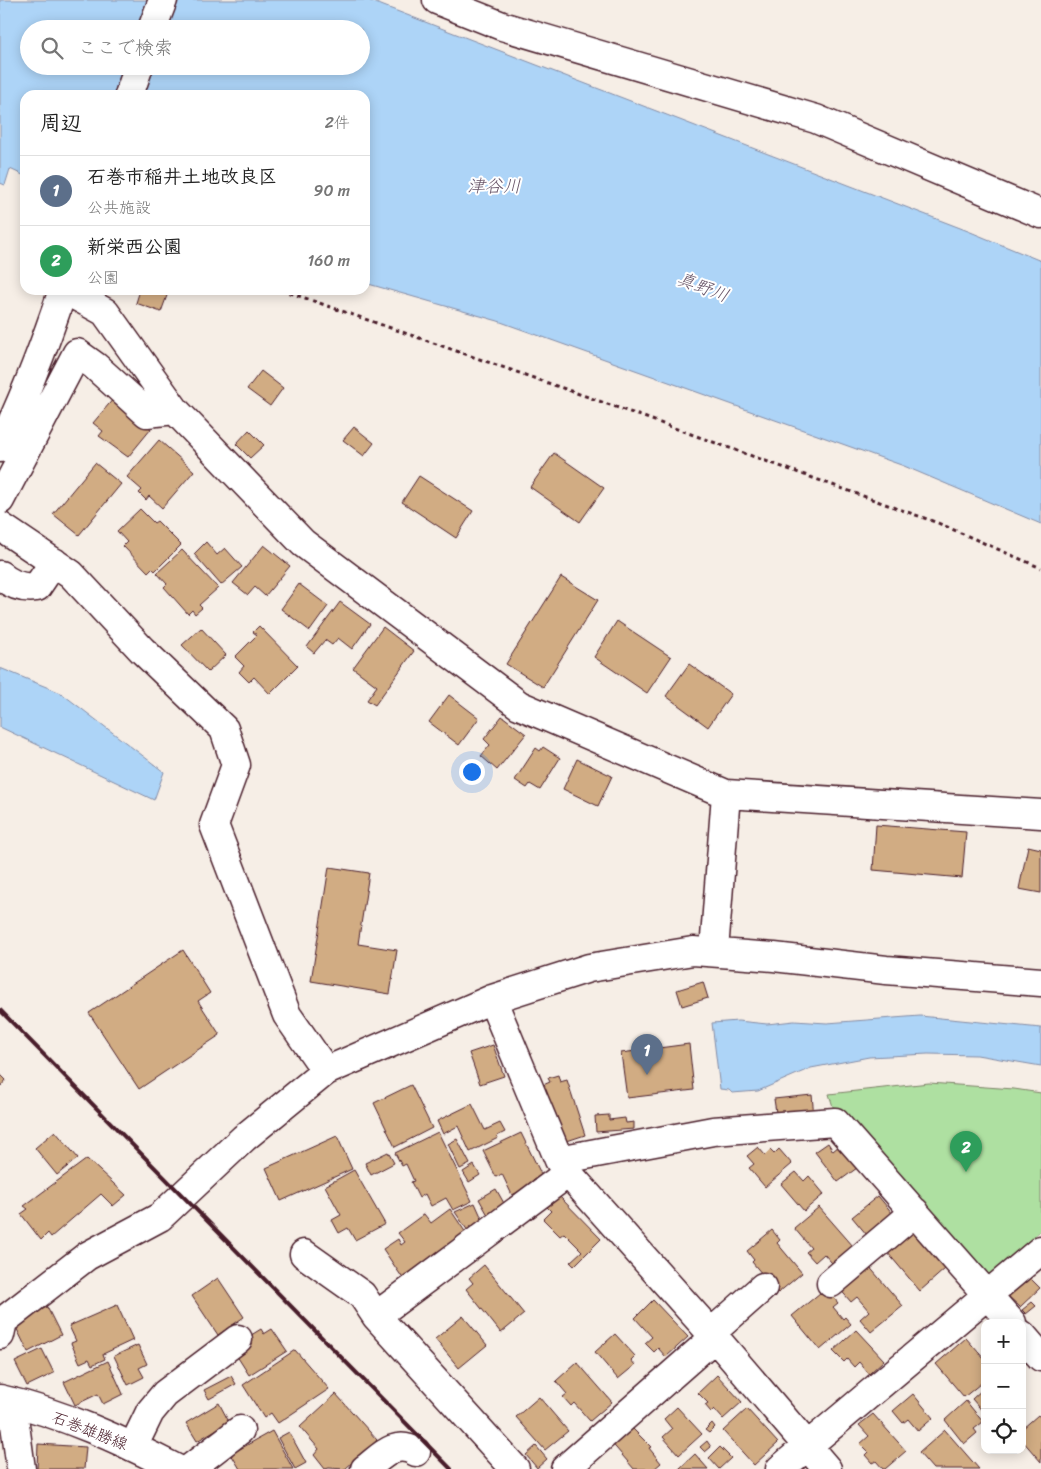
<!DOCTYPE html>
<html lang="ja">
<head>
<meta charset="utf-8">
<style>
	:root { --surface:#fff; --page:#f6f6f6; --text:#222; --muted:#767676; --line:#e0e0e0; --accent:#4a1f2b }
	body { margin:0; font-family:Sriracha,"Klee One",sans-serif; background:var(--page); color:var(--text) }
	.controls { position:absolute; right:15px; bottom:15px; display:grid; overflow:hidden; border-radius:10px; box-shadow:0 2px 12px #0003 }
	.controls button { width:45px; height:45px; display:grid; place-items:center; padding:0; border:0; border-bottom:1px solid var(--line); background:var(--surface); color:var(--text); font:25px sans-serif }
	.you { position:absolute; left:471px; top:771px; width:18px; height:18px; margin:-12px; border:4px solid #fff; border-radius:50%; background:#1a73e8; box-shadow:0 0 0 8px #1a73e833 }
	.badge { display:grid; place-items:center; width:32px; height:32px; border-radius:50%; background:var(--accent); color:#fff; font-size:16px; font-weight:700 }
	.pin { position:absolute; translate:-50% -41px; filter:drop-shadow(0 1px 2px #0008) }
	.pin::after { content:''; position:absolute; top:26px; width:18px; height:15px; background:inherit; clip-path:polygon(0 0,100% 0,50% 100%) }
	.list { margin:0; padding:0; list-style:none }
	h2 { display:flex; justify-content:space-between; align-items:center; height:65px; margin:0; padding:0 20px; font-size:21px }
	h2 small { font-size:16px; font-weight:400; color:var(--muted) }
	.list li { display:grid; grid-template-columns:32px 1fr auto; gap:15px; align-items:center; box-sizing:border-box; height:70px; padding:0 20px; border-top:1px solid var(--line) }
	.list b { display:block; font-size:19px; white-space:nowrap }
	.list p { margin:0; font-size:16px; white-space:nowrap; color:var(--muted) }
	.list em { font-size:16px; font-style:normal; color:var(--muted) }
	.icon { flex:none; width:28px; height:28px; fill:none; stroke:currentColor; stroke-width:2; stroke-linecap:round; stroke-linejoin:round }
	.map { position:relative; flex:none; width:1041px; height:1469px; overflow:hidden }
	.search { position:absolute; background:var(--surface); box-shadow:0 2px 12px #0003; left:20px; top:20px; width:350px; height:55px; display:flex; align-items:center; gap:12px; box-sizing:border-box; padding:0 18px; border-radius:28px; color:var(--muted); font-size:19px }
	.panel { position:absolute; background:var(--surface); box-shadow:0 2px 12px #0003; left:20px; top:90px; width:350px; height:205px; border-radius:15px }
	.map>svg:first-child { display:block }
</style>
</head>
<body>
<div class="map">
<svg width="1041" height="1469" viewBox="0 0 1041 1469">
	<rect width="100%" height="100%" fill="#f6eee6"/>
	<filter id="ink" filterUnits="userSpaceOnUse"><feTurbulence type="fractalNoise" baseFrequency=".02" numOctaves="2"/><feDisplacementMap in="SourceGraphic" scale="10" xChannelSelector="R" yChannelSelector="G"/><feConvolveMatrix kernelMatrix="1 2 1 2 8 2 1 2 1" color-interpolation-filters="sRGB"/></filter>
	<g filter="url(#ink)">
		<!-- green -->
		<path fill="#aee0a1" stroke="#7c8066" d="M929 1083 1014 1089 1041 1093V1230L988 1276 835 1113 829 1094Z"/>
		<!-- water -->
		<path fill="#add4f7" stroke="#858ca5" fill-rule="evenodd" d="M0 0H368L968 231 1041 261V524L904 466 498 321 365 283V95H25V176L10 169 5 185 0 183ZM29 29H361V66H29Z
			M0 668 61 693 164 772 154 800 0 727Z
			M920 1016 1041 1028V1066L977 1055 928 1054 869 1057 811 1068 758 1091 732 1093 729 1090 720 1089 712 1023 738 1021 767 1024 794 1021 827 1023Z"/>
		<!-- building -->
		<path fill="#d1ac83" stroke="#4a1f2b" d="M140 290H169L161 312 136 303Z
			M261 371 283 388 270 406 247 389Z
			M114 398 151 429 128 457 99 436 103 431 93 423Z
			M354 427 374 443 364 456 343 440Z
			M249 430 264 445 250 458 236 444Z
			M159 440 194 471 162 508 149 496 146 500 139 493 142 490 127 477Z
			M554 453 604 488 580 522 530 487Z
			M95 463 121 484 79 535 53 514Z
			M419 476 473 511 456 538 402 502Z
			M140 509 154 523 157 521 181 545 155 571 152 568 148 572 123 546 127 542 117 531Z
			M206 542 217 555 225 548 242 567 221 585 194 554Z
			M264 545 290 566 265 596 255 587 248 595 233 583Z
			M182 550 218 588 199 605 202 608 195 614 192 610 188 614 164 587 167 584 157 573Z
			M561 577 598 600 543 687 506 664Z
			M299 584 328 606 310 631 281 609Z
			M340 602 370 624 352 649 338 638 332 645 325 640 314 653 307 647Z
			M617 621 671 657 647 693 594 657Z
			M259 626 298 666 270 694 254 677 249 682 239 672 244 666 235 657 257 635 253 632Z
			M383 627 414 651 375 705 367 700 377 686 353 668Z
			M201 628 226 655 208 672 182 645Z
			M689 664 731 694 708 727 666 696Z
			M449 695 479 718 459 745 429 722Z
			M502 716 526 734 497 770 481 756 490 745 484 739Z
			M543 747 560 758 540 790 530 784 527 788 515 780 536 748 540 751Z
			M577 759 612 776 598 806 563 789Z
			M876 825 966 832 962 878 873 870Z
			M1028 846 1041 849V893L1019 889Z
			M329 867 369 873 358 944 397 950 390 994 311 981Z
			M183 950 210 993 198 1001 220 1035 139 1089 89 1013Z
			M703 982 708 998 682 1006 677 990Z
			M689 1044 694 1090 627 1098 621 1053Z
			M493 1045 504 1076 480 1084 469 1053Z
			M0 1074 6 1080 0 1087Z
			M558 1075 560 1082 567 1080 585 1135 561 1143 543 1085 550 1082 548 1078Z
			M411 1085 432 1128 395 1147 374 1103Z
			M812 1095 814 1116 777 1119 774 1099Z
			M472 1104 485 1130 500 1123 505 1132 497 1136 498 1138 470 1152 458 1126 443 1134 437 1121Z
			M609 1115V1120L625 1118 626 1123 634 1122V1129L596 1132 595 1116Z
			M55 1131 78 1158 57 1175 35 1148Z
			M438 1132 472 1201 453 1210 446 1198 431 1206 425 1194 419 1198 411 1182 414 1181 406 1164 402 1166 395 1153Z
			M521 1133 544 1180 512 1195 502 1174 496 1177 483 1151Z
			M337 1136 352 1169 281 1201 266 1168Z
			M457 1139 470 1164 460 1169 448 1144Z
			M828 1143 833 1151 839 1146 857 1168 838 1182 815 1152Z
			M758 1147 765 1155 770 1150 774 1154 779 1149 792 1164 765 1187 749 1168 754 1164 747 1156Z
			M388 1152 394 1163 371 1175 365 1163Z
			M87 1159 126 1195 113 1206 101 1194 51 1237 48 1233 41 1240 21 1214 28 1209 24 1206Z
			M474 1165 480 1175 469 1182 463 1172Z
			M354 1170 385 1224 355 1240 348 1228 339 1233 332 1220 341 1215 325 1186Z
			M796 1172 804 1181 809 1176 824 1194 804 1211 781 1184Z
			M496 1189 505 1205 488 1215 479 1199Z
			M558 1195 601 1239 574 1266 570 1262 582 1251 564 1233 560 1236 543 1219 551 1211 547 1207Z
			M878 1196 898 1220 872 1241 852 1217Z
			M475 1203 484 1223 470 1234 455 1212Z
			M819 1207 853 1246 832 1263 824 1254 815 1262 806 1252 811 1248 794 1228Z
			M450 1209 468 1236 404 1280 383 1249 398 1239 401 1245 405 1242 398 1233 424 1214 431 1223Z
			M772 1230 780 1240 777 1243 802 1273 778 1293 752 1262 754 1260 747 1251Z
			M913 1230 945 1269 920 1291 887 1252Z
			M867 1264 903 1306 871 1332 860 1319 869 1311 857 1297 851 1302 839 1288Z
			M484 1265 524 1314 501 1333 466 1289 473 1283 469 1278Z
			M1029 1277 1040 1288 1020 1307 1008 1296Z
			M218 1278 244 1317 218 1335 192 1296Z
			M826 1288 838 1303 833 1307 843 1319 845 1317 851 1324 820 1350 792 1316Z
			M653 1300 688 1337 666 1357 658 1348 654 1352 645 1343 652 1337 635 1318Z
			M1032 1302 1036 1306 1026 1314 1022 1310Z
			M117 1305 133 1340 103 1354 105 1359 92 1365 89 1359 80 1363 71 1343 76 1341 69 1326Z
			M47 1307 61 1335 28 1352 14 1323Z
			M463 1316 487 1345 459 1368 435 1339Z
			M261 1329 264 1334 272 1329 287 1351 249 1375 235 1353 252 1342 248 1337Z
			M856 1330 884 1360 869 1374 859 1362 854 1367 847 1359 844 1362 833 1351Z
			M615 1334 635 1356 631 1360 635 1365 618 1379 595 1352Z
			M966 1338 985 1360V1380L964 1397 936 1364Z
			M138 1345 147 1364 139 1368 144 1377 128 1385 114 1356Z
			M42 1349 54 1373 27 1386 15 1362Z
			M295 1350 329 1389 278 1423 271 1413 264 1418 243 1385Z
			M108 1361 123 1394 103 1404 98 1394 75 1405 64 1382Z
			M577 1362 612 1402 590 1421 574 1403 571 1406 563 1397 567 1394 556 1381Z
			M717 1375 742 1402 723 1419 714 1409 711 1412 705 1405 708 1403 698 1393Z
			M231 1376 236 1384 209 1399 204 1390Z
			M985 1387V1414L972 1399Z
			M336 1394 377 1440 345 1469 329 1468 325 1469 314 1455 319 1449 300 1427Z
			M913 1394 933 1418 918 1431 908 1419 903 1423 893 1411Z
			M539 1397 568 1431 545 1450 516 1417Z
			M966 1401 983 1422 974 1429 977 1433 964 1444 945 1420Z
			M219 1403 229 1422 197 1441 186 1423Z
			M677 1407 702 1434 679 1455 663 1437 672 1429 664 1419Z
			M747 1409 778 1443 754 1465 723 1431Z
			M873 1414 906 1451 885 1469H883L876 1461 872 1463 865 1455 868 1452 860 1444 869 1436 859 1425Z
			M1038 1415 1041 1418V1462L1022 1440V1429Z
			M712 1423 715 1427 709 1433 705 1430Z
			M629 1425 651 1447 649 1448 661 1463 654 1469H634L610 1441Z
			M945 1430 979 1469H933L919 1453Z
			M272 1431 293 1469H240L231 1454Z
			M289 1432 306 1463 295 1469 278 1438Z
			M707 1441 711 1447 705 1452 700 1447Z
			M38 1444 86 1447 84 1469H37Z
			M536 1446 547 1459 537 1468 526 1455Z
			M720 1447 731 1458 719 1469 709 1458Z
			M695 1454 708 1469H679Z"/>
		<g fill="none" stroke-linecap="round" stroke-linejoin="round">
			<!-- minor casing -->
			<g stroke="#4a1f2b" stroke-width="31">
				<path id="minor" d="M437 0 502 26 816 119 1041 214
					M152 29 163 0
					M129 95 139 66
					M65 290 105 312 175 410 303 543 519 705 726 794 1041 814
					M0 448C25 397 45 344 63 290
					M0 500 77 353 95 366 147 413 175 410
					M0 526 71 574 142 650 224 729 236 765 214 825 287 1015 326 1071
					M0 575C10 584 23 589 37 587L54 562
					M714 951 726 794
					M492 999 559 1160 568 1173 711 1333 827 1469
					M559 1160 713 1131 835 1122 1012 1323
					M304 1254 362 1295 376 1316 515 1469
					M831 1283 915 1212
					M376 1316 568 1173
					M711 1333 763 1287
					M0 1335 3 1321 87 1256 160 1217 244 1138 326 1071 492 999 589 968 693 951 774 957 886 970 1041 982
					M1022 1335 1041 1357
					M12 1402 21 1469
					M133 1447 150 1412 165 1394 238 1339
					M189 1469 240 1430
					M365 1469C381 1457 395 1439 416 1452
					M565 1469 715 1337
					M780 1469 1041 1250"/>
			</g>
			<!-- major casing -->
			<g stroke="#4a1f2b" stroke-width="31">
				<path id="major" d="M0 1399C62 1413 121 1440 177 1469"/>
			</g>
			<!-- path -->
			<path stroke="#4a1f2b" stroke-width="3" stroke-dasharray="4 4" stroke-linecap="butt" d="M282 290 588 397 938 523 1041 568"/>
			<!-- minor -->
			<use href="#minor" stroke="#fff" stroke-width="28"/>
			<!-- major -->
			<use href="#major" stroke="#fff" stroke-width="28"/>
			<!-- rail -->
			<path stroke="#4a1f2b" stroke-width="4" d="M0 1010 451 1469"/>
		</g>
	</g>
	<g text-anchor="middle" stroke-width="4" stroke-linejoin="round" paint-order="stroke">
		<!-- street labels -->
		<g font-size="16" fill="#4a1f2b" stroke="#fff">
			<text transform="translate(90 1430) rotate(21)" y="6">石巻雄勝線</text>
		</g>
		<!-- water labels -->
		<g font-size="18" font-style="italic" fill="#685568" stroke="#fff">
			<text x="494" y="192">津谷川</text>
			<text transform="translate(703 287) rotate(21)" y="6">真野川</text>
		</g>
	</g>
</svg>
<div class="controls">
<button>+</button>
<button>−</button>
<button><svg class="icon" aria-label="locate" viewBox="0 0 24 24"><circle cx="12" cy="12" r="6"/><path d="M12 2v4M12 18v4M2 12h4M18 12h4"/></svg></button>
</div>
<div class="you"></div>
<div class="pin badge" style="left:647px;top:1075px;background:#5c6f8a">1</div>
<div class="pin badge" style="left:966px;top:1172px;background:#2e9e5b">2</div>
<div class="search"><svg class="icon" aria-label="search" viewBox="0 0 24 24"><circle cx="10" cy="10" r="6"/><path d="M15 15l6 6"/></svg>ここで検索</div>
<section class="panel">
<h2>周辺<small>2件</small></h2>
<ul class="list">
<li><span class="badge" style="background:#5c6f8a">1</span><div><b>石巻市稲井土地改良区</b><p>公共施設</p></div><em>90 m</em></li>
<li><span class="badge" style="background:#2e9e5b">2</span><div><b>新栄西公園</b><p>公園</p></div><em>160 m</em></li>
</ul>
</section>
</div>
</body>
</html>
